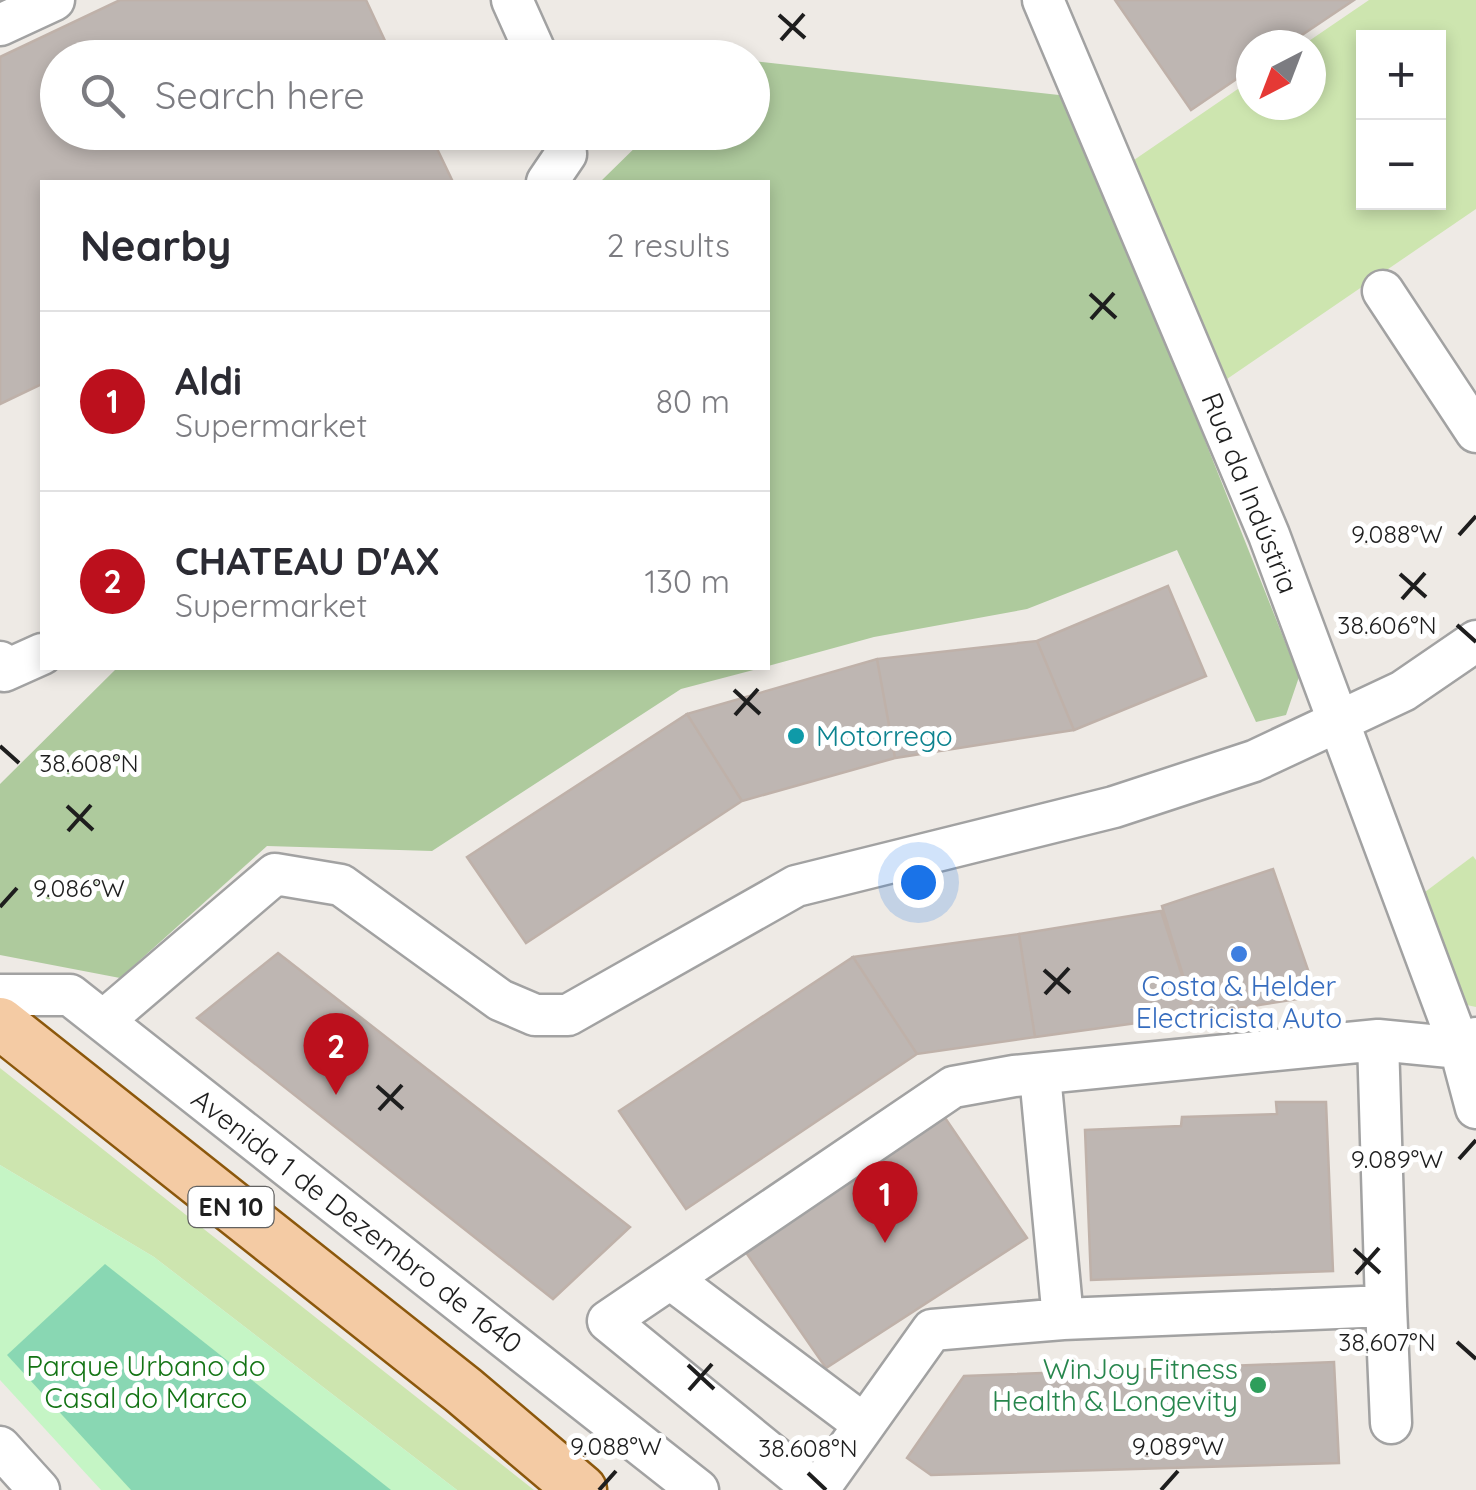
<!DOCTYPE html>
<html lang="en">
<head>
<meta charset="utf-8">
<style>
	:root { --surface:#fff; --page:#f2f2f3; --text:#2b2b33; --muted:#7c7c81; --line:#e1e1e2; --accent:#bc101d }
	body { margin:0; font-family:Quicksand,sans-serif; background:var(--page); color:var(--text) }
	.controls { position:absolute; right:30px; top:30px; display:grid; overflow:hidden; border-radius:0px; box-shadow:0 5px 15px #0003 }
	.controls button { width:90px; height:90px; display:grid; place-items:center; padding:0; border:0; border-bottom:2px solid var(--line); background:var(--surface); color:var(--text); font:50px sans-serif }
	.compass { position:absolute; left:1236px; top:30px; width:90px; height:90px; border-radius:50%; background:var(--surface); box-shadow:0 5px 15px #0003; rotate:222deg }
	.you { position:absolute; left:918px; top:882px; width:35px; height:35px; margin:-25px; border:8px solid #fff; border-radius:50%; background:#1a73e8; box-shadow:0 0 0 15px #1a73e833 }
	.badge { display:grid; place-items:center; width:65px; height:65px; border-radius:50%; background:var(--accent); color:#fff; font-size:32px; font-weight:700 }
	.pin { position:absolute; translate:-50% -82px; filter:drop-shadow(0 2px 5px #0008) }
	.pin::after { content:''; position:absolute; top:52px; width:35px; height:30px; background:inherit; clip-path:polygon(0 0,100% 0,50% 100%) }
	.list { margin:0; padding:0; list-style:none }
	h2 { display:flex; justify-content:space-between; align-items:center; height:130px; margin:0; padding:0 40px; font-size:42px }
	h2 small { font-size:32px; font-weight:400; color:var(--muted) }
	.list li { display:grid; grid-template-columns:65px 1fr auto; gap:30px; align-items:center; box-sizing:border-box; height:180px; padding:0 40px; border-top:2px solid var(--line) }
	.list b { display:block; font-size:38px; white-space:nowrap }
	.list p { margin:0; font-size:32px; white-space:nowrap; color:var(--muted) }
	.list em { font-size:32px; font-style:normal; color:var(--muted) }
	.icon { flex:none; width:55px; height:55px; fill:none; stroke:currentColor; stroke-width:2; stroke-linecap:round; stroke-linejoin:round }
	.map { position:relative; flex:none; width:1476px; height:1490px; overflow:hidden }
	.search { position:absolute; background:var(--surface); box-shadow:0 5px 15px #0003; left:40px; top:40px; width:730px; height:110px; display:flex; align-items:center; gap:25px; box-sizing:border-box; padding:0 35px; border-radius:55px; color:var(--muted); font-size:38px }
	.panel { position:absolute; background:var(--surface); box-shadow:0 5px 15px #0003; left:40px; top:180px; width:730px; height:490px; border-radius:0px }
	.map>svg:first-child { display:block }
</style>
</head>
<body>
<div class="map">
<svg width="1476" height="1490" viewBox="0 0 1476 1490">
	<rect width="100%" height="100%" fill="#eeeae5"/>
	<!-- grass -->
	<path fill="#cde5af" fill-rule="evenodd" d="M1369 0H1476V209L1227 379 1134 160 1251 80V105H1311V45H1303ZM1364 38H1438V202H1364Z
		M1473 856 1476 860V1007L1462 1004 1417 898Z
		M0 1068 534 1490H457L154 1257 0 1165Z"/>
	<!-- forest -->
	<path fill="#aeca9d" d="M753 61 1068 96 1299 677 1286 715 1256 722 1177 550 1027 609 874 637 768 666V182H600L650 133 752 132Z
		M117 668H761L681 689 432 851 267 846 120 978 0 955V784Z"/>
	<!-- park -->
	<path fill="#c5f5c5" d="M0 1165 154 1257 457 1490H101L0 1380Z"/>
	<!-- pitch -->
	<path fill="#89d7b3" d="M105 1264 391 1490H131L7 1355Z"/>
	<!-- building -->
	<path fill="#beb6b2" stroke="#bfb1a9" stroke-width="2.5" d="M120 0H366L393 58H58V132H429L453 182H42V384L0 404V57Z
		M1115 0H1354L1287 45H1251V69L1191 110Z
		M1168 586 1206 676 1074 730 1037 641Z
		M1037 641 1074 730 895 758 877 659Z
		M877 659 895 758 742 801 687 714Z
		M687 714 742 801 526 943 467 857Z
		M1273 869 1317 996 1195 1015 1162 906Z
		M1161 911 1195 1015 1035 1037 1019 934Z
		M1019 934 1035 1037 917 1054 853 957Z
		M278 953 544 1160 630 1227 553 1299 197 1018Z
		M853 957 917 1054 686 1209 619 1111Z
		M1276 1102H1326L1333 1271 1091 1280 1085 1130 1181 1126 1182 1117 1277 1114Z
		M941 1112 1027 1238 826 1368 743 1248Z
		M1334 1362 1339 1463 931 1475 907 1458 964 1376Z"/>
	<g fill="none" stroke-linecap="round" stroke-linejoin="round">
		<!-- minor casing -->
		<g stroke="#a2a2a2" stroke-width="45">
			<path id="minor" d="M512 0 538 58
				M1043 0 1269 535 1460 1048 1476 1108
				M0 25 54 0
				M547 182 566 154 564 132
				M1383 291 1476 432
				M0 662 4 671 42 654
				M0 995H70L698 1490
				M103 1021 275 874 341 885 500 1000 535 1015H568L796 886 1114 807 1254 761 1403 691 1476 641
				M1040 1075 1063 1319
				M672 1280 862 1423
				M1386 1306 1391 1423
				M0 1447 39 1490
				M815 1490 608 1321 953 1087 1014 1076 1378 1040 1460 1048 1476 1038
				M818 1490 932 1330 1063 1319 1386 1306 1378 1040"/>
		</g>
		<!-- major casing -->
		<g stroke="#8c580c" stroke-width="55">
			<path id="major" d="M0 1023 463 1390 581 1490"/>
		</g>
		<!-- minor -->
		<use href="#minor" stroke="#fff" stroke-width="40"/>
		<!-- major -->
		<use href="#major" stroke="#f4cba4" stroke-width="50"/>
	</g>
	<!-- ticks -->
	<path fill="none" stroke="#1e1e1e" stroke-width="4" d="M779 15 805 38M781 40 804 14M1090 294 1116 318M1091 319 1114 293M1459 535 1476 516M1400 574 1426 597M1402 599 1425 573M1457 625 1476 642M734 690 760 714M735 715 758 689M0 746 19 763M67 806 93 830M68 831 91 805M0 907 17 888M1044 970 1070 993M1045 994 1069 968M377 1086 403 1109M379 1110 402 1085M1459 1159 1476 1140M1354 1249 1380 1273M1356 1274 1379 1248M1457 1342 1476 1359M688 1365 714 1389M689 1390 712 1364M808 1473 826 1490M599 1490 616 1471M1161 1490 1178 1471"/>
	<!-- markers -->
	<circle fill="#0f9aa8" stroke="#fff" stroke-width="4" cx="796" cy="736" r="10"/>
	<circle fill="#3f7fe0" stroke="#fff" stroke-width="4" cx="1239" cy="954" r="10"/>
	<circle fill="#2e9e5b" stroke="#fff" stroke-width="4" cx="1258" cy="1385" r="10"/>
	<g text-anchor="middle" stroke-width="10" stroke-linejoin="round" paint-order="stroke">
		<!-- shield labels -->
		<rect fill="#fff" stroke="#626262" stroke-width="2.5" x="188.5" y="1187" width="85" height="40" rx="8"/>
		<g font-size="25" font-weight="bold" fill="#1e1e1e">
			<text x="231" y="1216">EN 10</text>
		</g>
		<!-- street labels -->
		<g font-size="28" fill="#1e1e1e" stroke="#fff">
			<text transform="translate(1250 493) rotate(68)" y="10">Rua da Indústria</text>
			<text transform="translate(357 1221) rotate(38)" y="10">Avenida 1 de Dezembro de 1640</text>
		</g>
		<!-- culture labels -->
		<g font-size="28" fill="#0d838f" stroke="#fff" text-anchor="start">
			<text x="816" y="746">Motorrego</text>
		</g>
		<!-- shop labels -->
		<g font-size="28" fill="#366cbe" stroke="#fff">
			<text x="1239" y="996">Costa &amp; Helder<tspan x="1239" dy="32">Electricista Auto</tspan></text>
		</g>
		<!-- park labels -->
		<g font-size="28" fill="#147415" stroke="#fff">
			<text x="146" y="1376">Parque Urbano do<tspan x="146" dy="32">Casal do Marco</tspan></text>
		</g>
		<!-- leisure labels -->
		<g font-size="28" fill="#27864d" stroke="#fff" text-anchor="end">
			<text x="1238" y="1379">WinJoy Fitness<tspan x="1238" dy="32">Health &amp; Longevity</tspan></text>
		</g>
	</g>
	<g font-size="25" text-anchor="middle" fill="#1e1e1e" stroke="#fff" stroke-width="10" stroke-linejoin="round" paint-order="stroke">
		<text x="1397" y="543">9.088°W</text>
		<text x="1387" y="634">38.606°N</text>
		<text x="89" y="772">38.608°N</text>
		<text x="79" y="897">9.086°W</text>
		<text x="1397" y="1168">9.089°W</text>
		<text x="1387" y="1351">38.607°N</text>
		<text x="616" y="1455">9.088°W</text>
		<text x="1178" y="1455">9.089°W</text>
		<text x="808" y="1457">38.608°N</text>
	</g>
</svg>
<div class="controls">
<button>+</button>
<button>−</button>
</div>
<svg class="compass" viewBox="-18 -18 36 36"><path d="M0-13l5 13h-10z" fill="#e53935"/><path d="M0 13l5-13h-10z" fill="#7c7c81"/></svg>
<div class="you"></div>
<div class="pin badge" style="left:885px;top:1243px">1</div>
<div class="pin badge" style="left:336px;top:1095px">2</div>
<div class="search"><svg class="icon" aria-label="search" viewBox="0 0 24 24"><circle cx="10" cy="10" r="6"/><path d="M15 15l6 6"/></svg>Search here</div>
<section class="panel">
<h2>Nearby<small>2 results</small></h2>
<ul class="list">
<li><span class="badge">1</span><div><b>Aldi</b><p>Supermarket</p></div><em>80 m</em></li>
<li><span class="badge">2</span><div><b>CHATEAU D'AX</b><p>Supermarket</p></div><em>130 m</em></li>
</ul>
</section>
</div>
</body>
</html>
